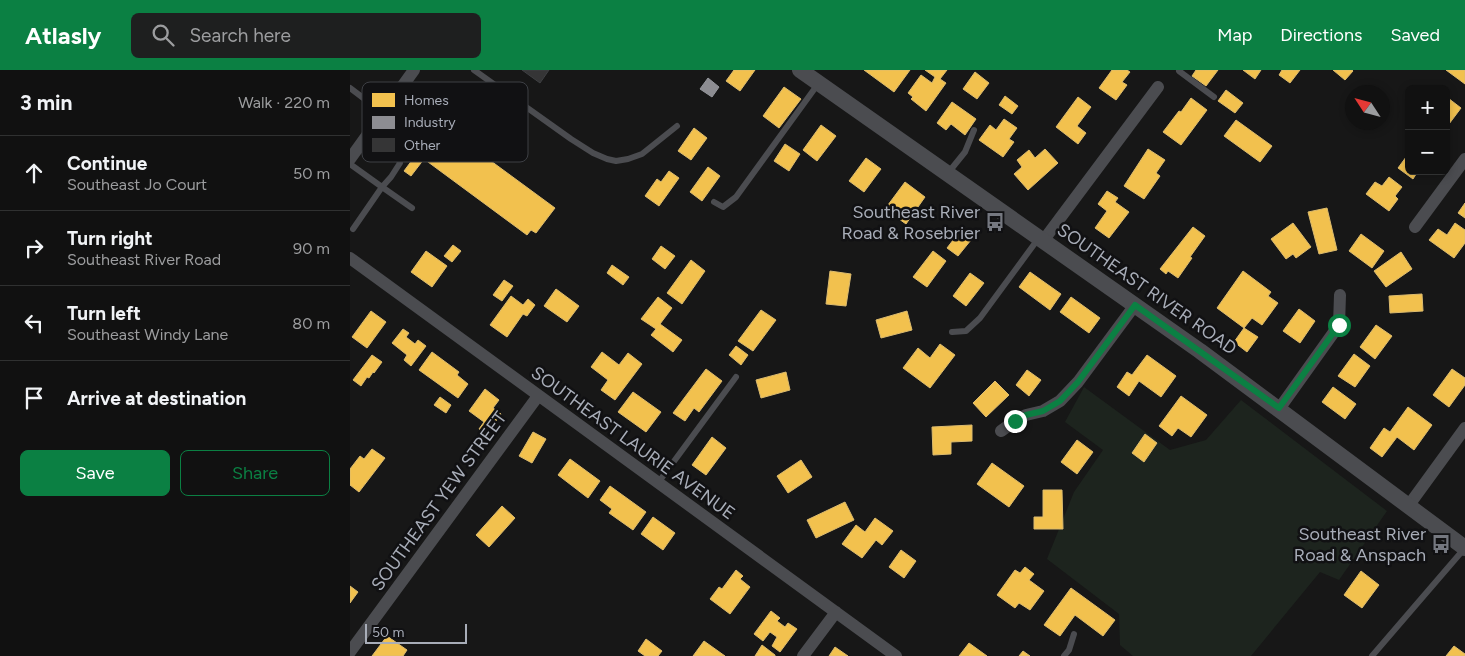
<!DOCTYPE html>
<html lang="en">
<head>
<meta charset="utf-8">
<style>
	:root { --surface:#111; --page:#1e1f1f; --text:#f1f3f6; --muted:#9c9d9f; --line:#303131; --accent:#0b8043 }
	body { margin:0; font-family:Figtree,sans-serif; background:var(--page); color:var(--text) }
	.controls { position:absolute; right:15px; top:15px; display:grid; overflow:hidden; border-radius:8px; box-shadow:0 2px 8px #0003 }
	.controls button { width:45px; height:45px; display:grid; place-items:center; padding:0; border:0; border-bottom:1px solid var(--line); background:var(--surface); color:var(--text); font:25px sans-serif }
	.compass { position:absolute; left:995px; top:15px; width:45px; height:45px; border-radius:50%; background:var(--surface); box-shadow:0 2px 8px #0003; rotate:306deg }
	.scale { position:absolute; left:15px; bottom:12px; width:102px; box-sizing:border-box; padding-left:5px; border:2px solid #a8adb8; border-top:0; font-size:14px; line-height:18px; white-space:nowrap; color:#a8adb8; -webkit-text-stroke:4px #111113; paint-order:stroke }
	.stop { position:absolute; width:15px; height:15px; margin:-11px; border:4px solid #0b8043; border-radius:50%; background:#fff }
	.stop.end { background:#0b8043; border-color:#fff; box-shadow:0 1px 5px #0008 }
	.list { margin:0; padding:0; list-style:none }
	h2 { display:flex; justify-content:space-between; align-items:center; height:65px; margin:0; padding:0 20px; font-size:21px }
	h2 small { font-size:16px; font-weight:400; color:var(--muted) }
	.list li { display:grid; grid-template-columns:32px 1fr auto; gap:15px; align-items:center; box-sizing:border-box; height:75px; padding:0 20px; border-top:1px solid var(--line) }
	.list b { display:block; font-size:19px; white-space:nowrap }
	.list p { margin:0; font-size:16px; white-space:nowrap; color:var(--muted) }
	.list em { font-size:16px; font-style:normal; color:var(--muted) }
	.actions { display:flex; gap:10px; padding:15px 20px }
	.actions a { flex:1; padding:11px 0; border:1px solid var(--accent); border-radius:8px; text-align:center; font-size:18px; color:var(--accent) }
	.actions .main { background:var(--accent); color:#fff }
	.icon { flex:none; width:28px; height:28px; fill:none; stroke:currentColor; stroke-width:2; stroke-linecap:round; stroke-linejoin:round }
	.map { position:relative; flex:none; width:1115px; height:586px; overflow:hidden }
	header { display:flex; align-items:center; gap:30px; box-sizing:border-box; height:70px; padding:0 25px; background:var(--accent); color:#fff }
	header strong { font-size:24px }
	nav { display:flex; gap:28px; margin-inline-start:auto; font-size:18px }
	.search { width:350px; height:45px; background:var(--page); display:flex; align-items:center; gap:12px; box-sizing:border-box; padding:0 18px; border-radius:8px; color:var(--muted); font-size:19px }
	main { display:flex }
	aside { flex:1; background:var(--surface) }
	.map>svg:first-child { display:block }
</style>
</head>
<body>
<header>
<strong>Atlasly</strong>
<div class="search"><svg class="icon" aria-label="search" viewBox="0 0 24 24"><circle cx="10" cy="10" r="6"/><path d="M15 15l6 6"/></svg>Search here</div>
<nav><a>Map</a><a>Directions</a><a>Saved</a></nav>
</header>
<main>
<aside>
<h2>3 min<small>Walk · 220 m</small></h2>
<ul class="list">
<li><svg class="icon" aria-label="ahead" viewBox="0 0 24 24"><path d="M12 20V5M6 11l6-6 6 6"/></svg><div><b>Continue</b><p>Southeast Jo Court</p></div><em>50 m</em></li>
<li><svg class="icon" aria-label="right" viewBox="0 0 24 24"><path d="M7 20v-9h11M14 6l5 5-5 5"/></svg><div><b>Turn right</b><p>Southeast River Road</p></div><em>90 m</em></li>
<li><svg class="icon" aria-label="left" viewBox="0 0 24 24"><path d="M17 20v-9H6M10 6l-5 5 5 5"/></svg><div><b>Turn left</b><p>Southeast Windy Lane</p></div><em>80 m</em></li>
<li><svg class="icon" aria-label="arrive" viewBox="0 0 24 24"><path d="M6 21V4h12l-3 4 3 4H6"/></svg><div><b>Arrive at destination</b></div></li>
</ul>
<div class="actions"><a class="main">Save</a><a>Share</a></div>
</aside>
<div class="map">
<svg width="1115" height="586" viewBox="0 0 1115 586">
	<rect width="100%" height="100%" fill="#171717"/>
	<!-- green -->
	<path fill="#1d241e" d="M734 317 820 380 856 370 891 330 1037 441 989 510 970 502 901 586H783L770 575 769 544 697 489 724 422 753 380 715 352Z"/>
	<!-- homes -->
	<path fill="#f2c14e" stroke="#dcbb6e" d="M384 0H405L390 21 376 11Z
		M514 0H560L544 22Z
		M575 0H597L590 9 596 13 576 41 561 29 563 27 558 23 571 5 582 13 585 7Z
		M762 0H777L780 2 772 12 777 15 766 30 749 18Z
		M846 0H868L856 16 842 6Z
		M893 0H911L905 9Z
		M932 0H950L940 13 929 5Z
		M983 0H1002L1003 1 995 10Z
		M1096 0H1115V14Z
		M625 2 639 13 627 29 613 19Z
		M434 17 451 29 429 58 413 46Z
		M876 20 893 33 885 43 868 31Z
		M655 26 668 36 662 44 649 35Z
		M728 27 741 37 727 56 736 63 728 74 706 57Z
		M841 28 857 40 831 75 813 62 829 41 831 42Z
		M1098 28 1111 38 1096 58V30Z
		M602 32 626 49 615 65 601 54 596 60 587 53Z
		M654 49 667 58 659 69 664 72 653 87 629 70 640 55 646 60Z
		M886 50 922 76 910 92 874 66Z
		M89 54 95 59 96 58 205 138 186 163 181 160 177 165 74 89 61 106 54 101Z
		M471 55 486 66 467 91 453 80Z
		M344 58 357 68 341 90 328 81Z
		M435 74 450 84 439 101 424 91Z
		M695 79 708 93 678 120 664 104 672 97 667 90 679 80 685 88Z
		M798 79 815 90 806 103 810 106 794 129 774 116Z
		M1059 83V101H1068L1063 109 1048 98Z
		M516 88 531 99 514 122 499 111Z
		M358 97 370 106 352 131 340 122Z
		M319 101 329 108 309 136 295 126 307 109 311 112Z
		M1039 107 1052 117 1045 126 1048 129 1039 141 1016 124 1025 112 1032 116Z
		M555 112 575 127 556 154 535 139Z
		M757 121 768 128 765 132 779 142 759 168 745 158 757 141 748 134Z
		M1115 133V148L1108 143Z
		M977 138 987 180 969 184 958 142Z
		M943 153 961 177 946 188 943 184 936 189 921 169Z
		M1105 153 1115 160V173L1104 188 1079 170 1088 159 1097 165Z
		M843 157 855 166 840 187 842 188 828 208 818 201 816 204 810 199Z
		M610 161 621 170 608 186 597 178Z
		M1011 164 1034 181 1022 198 999 181Z
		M103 175 111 181 102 192 94 186Z
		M311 176 325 186 315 199 302 189Z
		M76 181 97 196 82 217 61 202Z
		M583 181 596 191 577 217 563 207Z
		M1051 182 1062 199 1036 217 1024 201Z
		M341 190 355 201 332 234 317 223Z
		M262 195 279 207 273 215 257 203Z
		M480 201 501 204 496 236 476 234Z
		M893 201 921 222 918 226 928 233 912 255 902 248 894 258 867 238Z
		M680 202 711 224 700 240 669 217Z
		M620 203 634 213 616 236 603 226Z
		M154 210 163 216 152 231 143 225Z
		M206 219 229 236 217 252 194 236Z
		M1072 224 1073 241 1040 243 1039 226Z
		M161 226 173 235 178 229 185 235 177 246 173 244 157 267 140 255Z
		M308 227 322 238 310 254 332 270 323 282 301 265 306 259 291 249Z
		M721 227 750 248 739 263 710 242Z
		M949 239 965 251 950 273 933 261Z
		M411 240 426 250 403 281 388 271Z
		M21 241 36 252 17 278 2 267Z
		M557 241 562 260 531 268 526 250Z
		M1026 255 1042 266 1025 289 1010 277Z
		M894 258 908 267 897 282 884 272Z
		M53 259 59 263 56 267 65 274 68 270 76 276 61 296 54 290 57 285 42 273Z
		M590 274 605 285 580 318 553 298 568 278 580 288Z
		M386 276 398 285 391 295 379 285Z
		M82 282 109 302 107 305 118 314 108 328 69 300Z
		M252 282 269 295 278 283 292 294 265 330 251 320 258 310 241 297Z
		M1004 284 1020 296 1005 317 988 306Z
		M22 285 32 292 24 303 23 302 19 308 17 307 11 316 3 310Z
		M797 285 826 306 811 327 789 311 779 326 767 317 777 302 782 305Z
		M356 299 372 311 349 342 344 338 335 351 323 343Z
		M1102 299 1115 308V315L1099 337 1083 325Z
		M677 300 691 310 679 326 666 315Z
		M436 302 440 320 411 328 406 310Z
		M645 311 659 325 636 347 623 333Z
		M983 317 1006 334 995 349 972 332Z
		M135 319 149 330 143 338 151 344 137 364 129 359 134 352 119 341Z
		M283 322 311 342 296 362 268 342Z
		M831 326 857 345 841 367 828 358 822 366 809 356Z
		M90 327 101 335 96 343 84 335Z
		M1058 337 1082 355 1064 380 1047 367 1032 387 1020 378 1034 358 1040 362Z
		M622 355V371L601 372V384L583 385 582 357Z
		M183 362 196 369 182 393 169 386Z
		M795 364 807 373 794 392 782 383Z
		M362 367 376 378 356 405 342 395Z
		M727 370 743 382 727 404 711 392Z
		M22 379 35 388 9 422 0 415V399L10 386 14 389Z
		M220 389 250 411 238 428 208 405Z
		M451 390 462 407 438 423 427 406Z
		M642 393 674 416 659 437 627 414Z
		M260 416 296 442 283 460 259 443 262 439 250 430Z
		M693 420H712L713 459H684V447H693Z
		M495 432 504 450 466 468 457 450Z
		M152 436 165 448 139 477 126 465Z
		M303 447 325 463 313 480 291 464Z
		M525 448 543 461 532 475 526 470 512 488 492 474 506 455 515 462Z
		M551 480 566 491 554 508 539 497Z
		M675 497 684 504 679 510 694 521 680 540 669 533 665 538 647 525 665 500 670 503Z
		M386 500 393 506 390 509 400 517 380 544 360 529 369 517 372 519Z
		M1011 501 1029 515 1012 538 994 525Z
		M0 516 8 522 0 533Z
		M721 518 765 550 753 566 725 545 710 566 694 555Z
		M421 541 430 548 427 551 435 557 438 553 447 559 430 582 422 576 427 567 420 562 413 571 404 564Z
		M37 566 57 580 53 586H22Z
		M296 569 312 581 308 586H295L288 581Z
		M354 571 375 586H343Z
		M619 573 637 586H609Z
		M412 575 425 585V586H405Z
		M1104 576 1115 584V586H1096Z
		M485 577 498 586H479Z
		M673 581 680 586H669Z"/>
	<!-- industry -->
	<path fill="#8d8d92" stroke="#95979d" d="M358 8 369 17 362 27 350 19Z"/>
	<!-- building -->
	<path fill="#353536" stroke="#3f4043" d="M172 0H199L190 13Z"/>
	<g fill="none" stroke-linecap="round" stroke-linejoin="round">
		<!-- service -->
		<path stroke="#4b4c50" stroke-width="6" d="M124 0 221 69 243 83 257 89 266 91 278 89 292 84 327 56
			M830 0 829 1 864 27
			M0 18 33 43
			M0 94 32 117 41 107 50 93 47 84 19 62
			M598 103 615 82 624 60
			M364 132 373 137 386 127 468 14
			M3 159 32 117 62 138
			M602 262 616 261 630 248 688 169
			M308 413 386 307
			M714 586 719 580 724 564
			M1022 586 1114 479"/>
		<!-- minor -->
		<path stroke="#4b4c50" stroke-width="12" d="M0 89 64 0
			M1065 157 1115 89
			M693 171 808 17
			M0 188 546 586
			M929 339 989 255 990 225
			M651 361 665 351 676 345 693 341 710 331 728 312 785 235
			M1059 435 1115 358
			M0 582 188 326
			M453 586 486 542"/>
		<!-- tertiary -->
		<path stroke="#4b4c50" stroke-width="16" d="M450 0 850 281 1115 478"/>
	</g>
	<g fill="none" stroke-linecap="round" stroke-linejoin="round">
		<!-- route -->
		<path stroke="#0b8043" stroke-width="6" d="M665 351 676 345 693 341 710 331 728 312 785 235 929 338 989 255"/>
	</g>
	<!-- icons -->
	<defs>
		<g id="bus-bare" transform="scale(1.5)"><path d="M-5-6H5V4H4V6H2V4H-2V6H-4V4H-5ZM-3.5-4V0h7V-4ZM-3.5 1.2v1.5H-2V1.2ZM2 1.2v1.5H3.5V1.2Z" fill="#757880" stroke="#111113" stroke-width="2.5" paint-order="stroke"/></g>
	</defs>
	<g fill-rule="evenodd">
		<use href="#bus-bare" x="645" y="152"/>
		<use href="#bus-bare" x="1091" y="474"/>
	</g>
	<g text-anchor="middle" stroke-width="5" stroke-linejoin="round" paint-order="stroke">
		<!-- poi labels -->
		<g font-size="18" fill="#a8adb8" stroke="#111113" text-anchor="end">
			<text x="630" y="148">Southeast River<tspan x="630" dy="21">Road &amp; Rosebrier</tspan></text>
			<text x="1076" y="470">Southeast River<tspan x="1076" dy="21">Road &amp; Anspach</tspan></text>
		</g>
		<!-- street labels -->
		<g font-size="18" fill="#a8adb8" stroke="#111113">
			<text transform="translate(797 219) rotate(35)" y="6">SOUTHEAST RIVER ROAD</text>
			<text transform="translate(283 373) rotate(36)" y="6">SOUTHEAST LAURIE AVENUE</text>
			<text transform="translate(89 431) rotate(-54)" y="6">SOUTHEAST YEW STREET</text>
		</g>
	</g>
	<!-- legend -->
	<rect x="12" y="12" width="166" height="80" rx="8" fill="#111113" stroke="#3e4045" stroke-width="1"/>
	<rect x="22" y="23" width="23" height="14" fill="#f2c14e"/>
	<rect x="22" y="46" width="23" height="13" fill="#8d8d92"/>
	<rect x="22" y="68" width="23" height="14" fill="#353536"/>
	<g font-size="14" fill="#a8adb8">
		<text x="54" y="35">Homes</text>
		<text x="54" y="57">Industry</text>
		<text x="54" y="80">Other</text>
	</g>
</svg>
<div class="controls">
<button>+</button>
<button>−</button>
</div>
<svg class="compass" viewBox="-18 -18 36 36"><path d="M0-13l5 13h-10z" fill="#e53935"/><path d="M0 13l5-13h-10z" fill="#9c9d9f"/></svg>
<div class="scale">50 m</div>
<div class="stop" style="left:989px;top:255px"></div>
<div class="stop end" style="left:665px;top:351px"></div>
</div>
</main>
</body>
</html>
